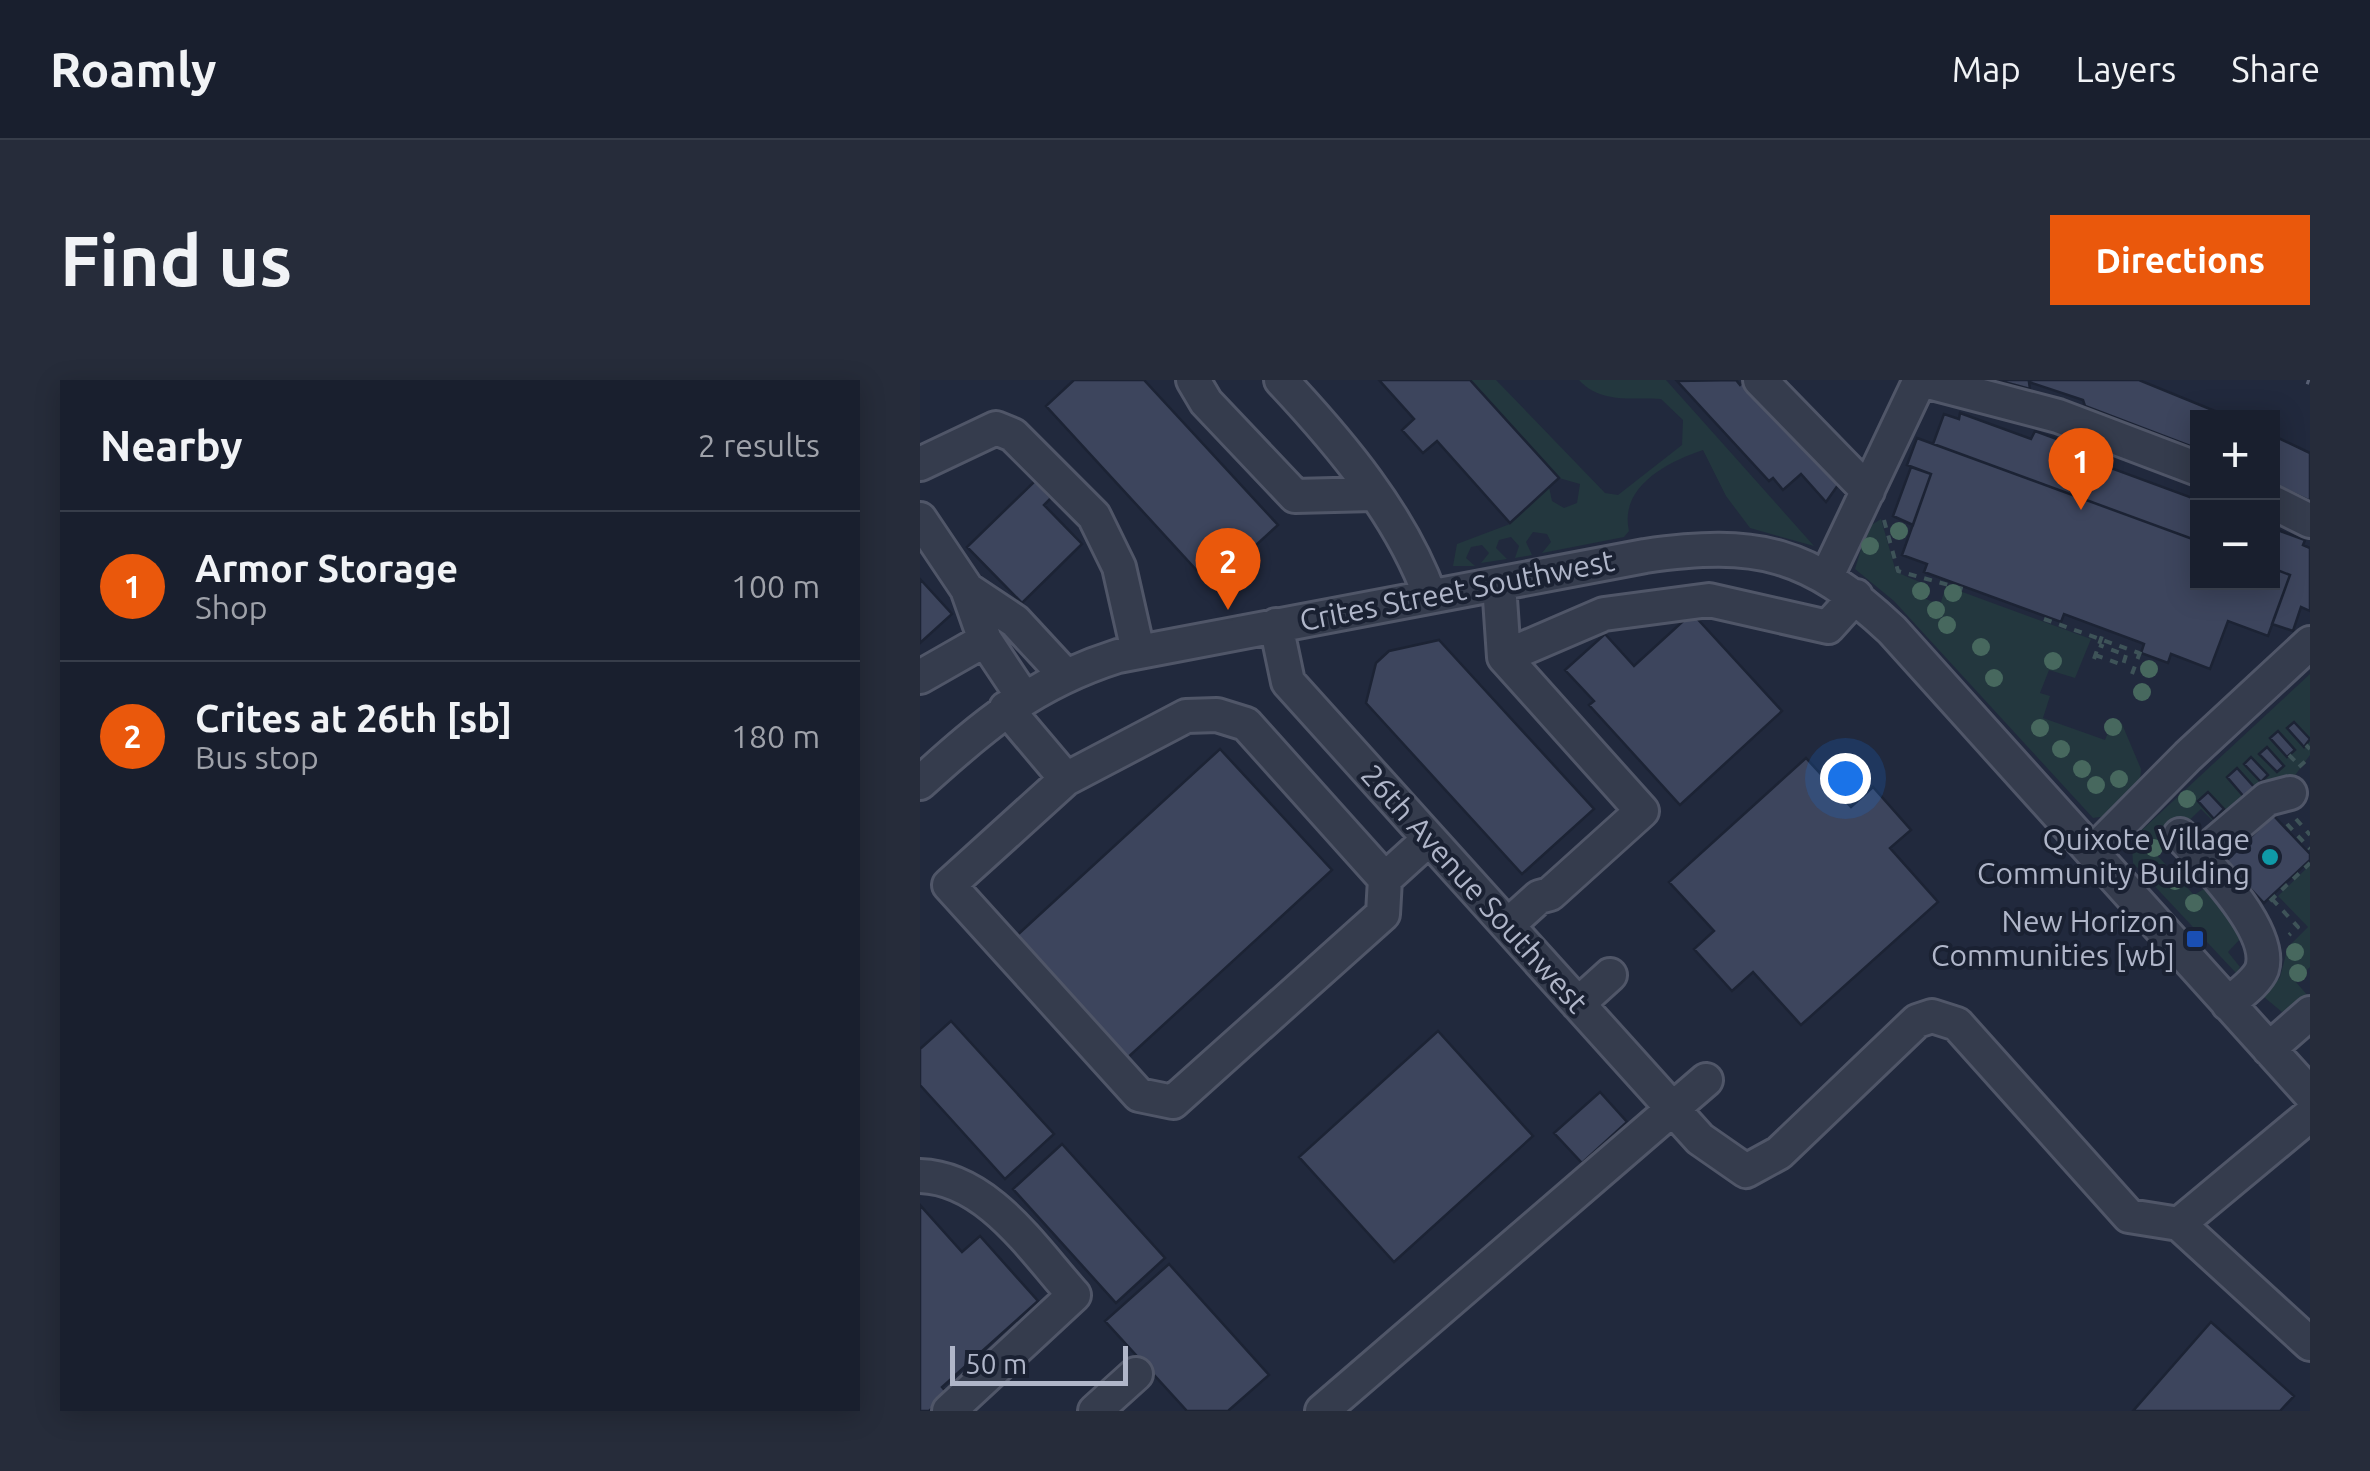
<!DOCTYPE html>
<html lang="en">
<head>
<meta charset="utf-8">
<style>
	:root { --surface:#191f2e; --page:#262c3a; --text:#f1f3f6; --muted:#9fa2aa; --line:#373d4a; --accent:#ea580c }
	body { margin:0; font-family:Ubuntu,sans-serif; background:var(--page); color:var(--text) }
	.controls { position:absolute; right:30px; top:30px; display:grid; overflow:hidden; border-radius:0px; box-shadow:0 5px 25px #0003 }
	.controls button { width:90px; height:90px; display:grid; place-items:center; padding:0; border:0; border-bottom:2px solid var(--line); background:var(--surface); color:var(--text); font:50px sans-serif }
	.scale { position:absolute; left:30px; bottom:25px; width:178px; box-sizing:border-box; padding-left:10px; border:5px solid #b0b6c9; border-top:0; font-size:28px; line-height:35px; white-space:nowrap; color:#b0b6c9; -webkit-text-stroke:8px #1a2132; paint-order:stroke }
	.you { position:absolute; left:925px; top:398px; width:35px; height:35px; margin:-25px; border:8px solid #fff; border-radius:50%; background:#1a73e8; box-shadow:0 0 0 15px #1a73e833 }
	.badge { display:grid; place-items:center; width:65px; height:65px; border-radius:50%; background:var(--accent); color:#fff; font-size:32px; font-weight:700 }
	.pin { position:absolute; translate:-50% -82px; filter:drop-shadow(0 2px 5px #0008) }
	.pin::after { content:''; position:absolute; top:52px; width:35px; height:30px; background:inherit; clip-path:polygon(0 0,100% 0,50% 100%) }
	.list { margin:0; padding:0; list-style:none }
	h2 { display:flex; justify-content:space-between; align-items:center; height:130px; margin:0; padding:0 40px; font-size:42px }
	h2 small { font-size:32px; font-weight:400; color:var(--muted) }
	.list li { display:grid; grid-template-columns:65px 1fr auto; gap:30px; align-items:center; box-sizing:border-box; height:150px; padding:0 40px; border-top:2px solid var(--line) }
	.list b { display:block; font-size:38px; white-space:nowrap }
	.list p { margin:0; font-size:32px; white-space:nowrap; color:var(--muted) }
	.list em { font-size:32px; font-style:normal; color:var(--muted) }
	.map { position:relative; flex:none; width:1390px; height:1031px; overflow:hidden; border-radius:0px }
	header { display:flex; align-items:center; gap:60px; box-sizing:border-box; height:140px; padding:0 50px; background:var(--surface); border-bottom:2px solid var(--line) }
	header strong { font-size:48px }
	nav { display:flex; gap:55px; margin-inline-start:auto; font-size:35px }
	.intro { display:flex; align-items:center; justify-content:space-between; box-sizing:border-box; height:240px; padding:0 60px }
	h1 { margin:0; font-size:70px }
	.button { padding:25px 45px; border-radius:0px; background:var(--accent); color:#fff; font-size:35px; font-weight:700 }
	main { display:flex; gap:60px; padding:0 60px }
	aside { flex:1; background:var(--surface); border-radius:0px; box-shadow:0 5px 25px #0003 }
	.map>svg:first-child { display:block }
</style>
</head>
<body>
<header>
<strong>Roamly</strong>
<nav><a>Map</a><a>Layers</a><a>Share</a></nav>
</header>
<div class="intro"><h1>Find us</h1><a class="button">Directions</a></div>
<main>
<aside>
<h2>Nearby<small>2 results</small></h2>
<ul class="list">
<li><span class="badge">1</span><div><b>Armor Storage</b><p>Shop</p></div><em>100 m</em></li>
<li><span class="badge">2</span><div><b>Crites at 26th [sb]</b><p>Bus stop</p></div><em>180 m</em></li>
</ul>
</aside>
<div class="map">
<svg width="1390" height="1031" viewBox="0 0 1390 1031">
	<rect width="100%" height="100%" fill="#21293d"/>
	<!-- green -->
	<path fill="#23373e" d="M550 0H576L685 113 698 115 762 65 763 40 741 19C711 17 681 24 659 0H746L894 166 830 148 806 116 783 70C747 82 699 107 709 151L704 157 622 173 631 162 627 154 613 152 606 162 612 175 595 178 599 166 591 157 579 160 576 168 587 179 561 183 569 173 562 165 551 167 546 178 555 186H533L537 164 590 144 629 107 632 121 644 128 657 123 660 104 639 98Z
		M961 139 976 192 1009 206 1006 219 1020 225 1026 206 1171 259 1155 298 1129 290 1120 313 1130 316 1123 338 1185 360 1191 345 1202 344 1221 389 1220 402 1187 436 1173 438 974 221 935 189 948 147Z
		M1390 294V375L1373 398 1296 444 1281 429 1235 473 1274 515 1287 507 1306 524 1321 558 1308 572 1320 587 1316 593 1213 483 1212 468 1223 449Z
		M1390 485V587L1375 601 1389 617 1362 632 1344 617 1360 597 1368 567 1388 547 1358 516Z"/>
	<!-- building -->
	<path fill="#3d455d" stroke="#1c2334" stroke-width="2.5" d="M154 0H224L358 145 324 176 336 188 307 215 296 203 292 207 126 26Z
		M459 0H550L639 98 590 143 517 61 503 73 482 50 494 39Z
		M816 0 820 5 824 1 923 98 906 122 881 94 863 110 853 98 849 101 757 1Z
		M1077 0H1219L1312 38H1278V69L1165 26 1163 20 1109 2 1110 9Z
		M1040 33 1111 59 1115 51 1145 62 1142 70 1278 120V161L1013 64 1024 34 1039 39Z
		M1352 55 1390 73V121L1352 103Z
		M997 58 1278 161V202H1352V188L1370 195 1348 256 1308 241 1290 289 1251 274 1248 283 1221 273 1224 264 1219 262 1144 234 1141 242 1004 192 1007 184 982 175 1011 94 987 85Z
		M991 87 1011 94 993 145 973 136Z
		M115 101 131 118 124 125 162 164 102 223 47 167Z
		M1352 148 1385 160 1383 165 1390 168V231L1381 227 1373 251 1352 244 1370 195 1352 188Z
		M0 199 32 234 0 263Z
		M772 233 862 331 760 425 669 325 674 321 645 290 685 254 714 286Z
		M519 260 674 429 602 494 446 323 456 283 469 271Z
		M1374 342 1390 359 1384 367 1367 348Z
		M1358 351 1375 370 1367 377 1350 358Z
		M1347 367 1364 386 1357 392 1339 374Z
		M300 369 412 490 204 681 93 559Z
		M1331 377 1348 395 1341 402 1324 384Z
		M886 378 931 427 953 407 991 450 970 468 1018 522 881 645 833 592 812 611 774 569 794 551 749 502Z
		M1317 388 1335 408 1325 418 1307 397Z
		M1288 412 1304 429 1294 439 1278 421Z
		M1353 435 1390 474V480L1344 523 1305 482Z
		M31 641 134 754 85 799 0 705V669Z
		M518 651 613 756 474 882 379 777Z
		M680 712 707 742 662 783 634 753Z
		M142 764 245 878 196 923 93 809Z
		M0 825 42 872 60 856 118 921 22 1007 28 1014 9 1031H0Z
		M249 884 349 995 308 1031H267L185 941Z
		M1291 942 1374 1016 1360 1031H1213Z"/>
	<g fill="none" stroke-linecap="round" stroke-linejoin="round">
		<!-- minor casing -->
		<g stroke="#505668" stroke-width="38">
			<path id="minor" d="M273 0 286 22 375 116 453 114
				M361 0C419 62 481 135 510 216
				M840 0 948 111
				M1001 0 1138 36 1278 89
				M0 84 76 48 93 55 174 136 199 187 218 271
				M1352 122 1390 141
				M0 139 47 209 65 260 103 317
				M907 196 1000 0
				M579 204 584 277 722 431 630 514 619 517 588 545
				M47 209 95 241 145 295
				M356 245 368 302 780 759 826 791 859 773 997 641 1012 636 1037 644 1209 836 1259 844
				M584 277 684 234 789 220 908 247 936 216
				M0 297 65 260
				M86 328 146 399 266 336 297 335 326 344 465 499 509 459
				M146 399 29 505 219 715 253 722 463 534 465 499
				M0 403C65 344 113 303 198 276L725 176C837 160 889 172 972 250L1390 714
				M1260 455C1284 481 1354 550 1342 589 1337 602 1318 615 1308 624
				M1173 472 1268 376 1390 263
				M1280 476 1347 419 1370 413
				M658 624 690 595
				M1349 669 1390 633
				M1390 735 1259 844 1390 964
				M0 796C67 798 112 868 154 915L29 1031
				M175 1031 216 994
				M402 1031 786 700"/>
		</g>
		<!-- path -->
		<path stroke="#3e5358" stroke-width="4" stroke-dasharray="8 8" stroke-linecap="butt" d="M964 140 978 191 1043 209
			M1124 239 1219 273
			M1175 275 1203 285 1206 275 1179 265
			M1174 279 1184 250
			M1212 294 1223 264
			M1386 365 1390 369
			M1369 375 1380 386
			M1379 387 1390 377
			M1376 439 1390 455
			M1367 444 1390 469
			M1352 519 1378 547 1369 555
			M1350 521 1390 483"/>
		<!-- minor -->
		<use href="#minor" stroke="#353c4d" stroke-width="32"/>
		<!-- rail -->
		<path stroke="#575f74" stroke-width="8" stroke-dasharray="10 10" stroke-linecap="butt" d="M1387 0 1390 1"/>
	</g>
	<!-- trees -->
	<g fill="#47685e">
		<circle cx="979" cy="151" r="9"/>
		<circle cx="950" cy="166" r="9"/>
		<circle cx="1001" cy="211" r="9"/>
		<circle cx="1033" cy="213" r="9"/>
		<circle cx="1016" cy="230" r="9"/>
		<circle cx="1027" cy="245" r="9"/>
		<circle cx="1061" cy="267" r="9"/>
		<circle cx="1133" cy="281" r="9"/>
		<circle cx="1229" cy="289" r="9"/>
		<circle cx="1074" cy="298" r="9"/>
		<circle cx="1222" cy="312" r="9"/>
		<circle cx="1193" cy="347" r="9"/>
		<circle cx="1120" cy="348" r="9"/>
		<circle cx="1141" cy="369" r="9"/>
		<circle cx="1162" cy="389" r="9"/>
		<circle cx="1199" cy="399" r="9"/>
		<circle cx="1176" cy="405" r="9"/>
		<circle cx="1267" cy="419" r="9"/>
		<circle cx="1234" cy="468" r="9"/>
		<circle cx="1255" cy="501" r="9"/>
		<circle cx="1274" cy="523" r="9"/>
		<circle cx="1375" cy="572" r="9"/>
		<circle cx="1378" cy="593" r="9"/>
	</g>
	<!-- markers -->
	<circle fill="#0f9aa8" stroke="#1a2132" stroke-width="4" cx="1350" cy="477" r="10"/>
	<rect fill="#1a4fb4" stroke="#1a2132" stroke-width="4" x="1265" y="549" width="20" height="20" rx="5"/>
	<g text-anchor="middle" stroke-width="8" stroke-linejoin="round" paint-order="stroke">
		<!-- street labels -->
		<g font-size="30" fill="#b0b6c9" stroke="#1a2132">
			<text transform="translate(537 211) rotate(-11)" y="10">Crites Street Southwest</text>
			<text transform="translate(554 509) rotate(48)" y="10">26th Avenue Southwest</text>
		</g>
		<!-- poi labels -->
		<g font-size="30" fill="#b0b6c9" stroke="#1a2132" text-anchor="end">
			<text x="1330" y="470">Quixote Village<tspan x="1330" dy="34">Community Building</tspan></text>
			<text x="1255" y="552">New Horizon<tspan x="1255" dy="34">Communities [wb]</tspan></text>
		</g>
	</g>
</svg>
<div class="controls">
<button>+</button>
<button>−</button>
</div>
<div class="scale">50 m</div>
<div class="you"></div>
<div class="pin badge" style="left:1161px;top:130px">1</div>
<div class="pin badge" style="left:308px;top:230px">2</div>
</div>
</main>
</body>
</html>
